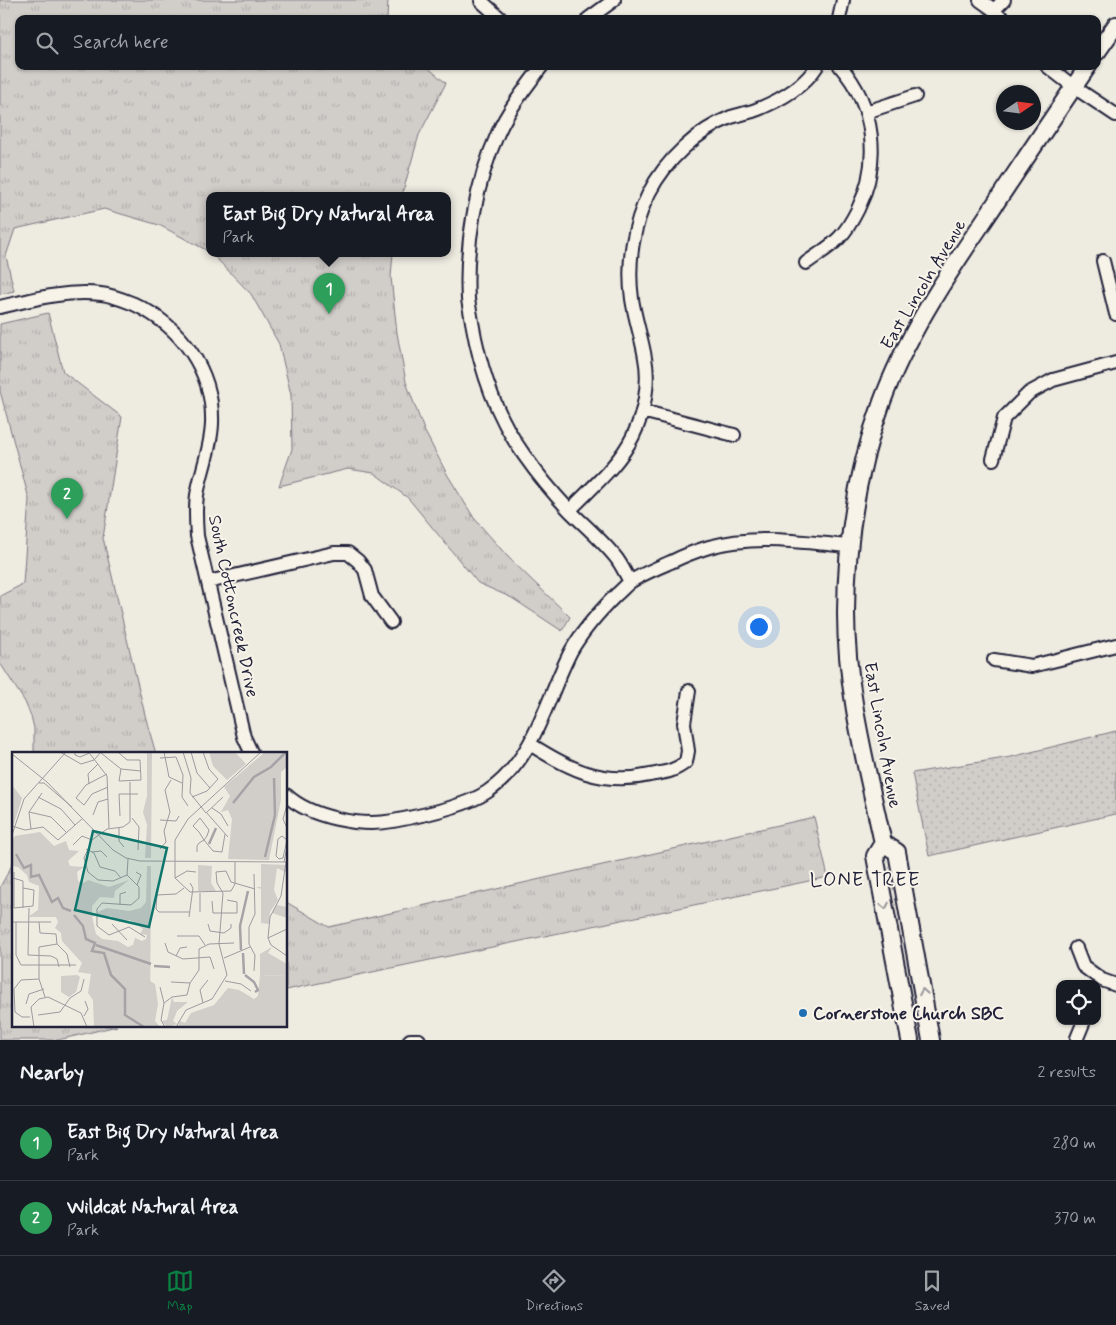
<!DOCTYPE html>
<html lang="en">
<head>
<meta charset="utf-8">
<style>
	:root { --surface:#171b24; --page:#20242c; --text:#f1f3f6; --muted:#9ea1a6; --line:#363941; --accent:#0b8043 }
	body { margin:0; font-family:Mynerve,sans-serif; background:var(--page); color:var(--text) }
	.controls { position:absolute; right:15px; bottom:15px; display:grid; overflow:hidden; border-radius:10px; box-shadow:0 1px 4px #0004 }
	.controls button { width:45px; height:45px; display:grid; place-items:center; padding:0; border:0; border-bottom:1px solid var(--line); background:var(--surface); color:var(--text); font:25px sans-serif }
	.compass { position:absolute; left:996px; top:85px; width:45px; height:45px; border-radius:50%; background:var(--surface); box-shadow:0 1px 4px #0004; rotate:77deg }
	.you { position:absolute; left:758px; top:626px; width:18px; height:18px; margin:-12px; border:4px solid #fff; border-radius:50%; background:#1a73e8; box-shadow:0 0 0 8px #1a73e833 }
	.badge { display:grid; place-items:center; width:32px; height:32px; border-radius:50%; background:var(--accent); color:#fff; font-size:16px; font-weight:700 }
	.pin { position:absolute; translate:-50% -41px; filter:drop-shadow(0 1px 2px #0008) }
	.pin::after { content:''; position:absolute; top:26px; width:18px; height:15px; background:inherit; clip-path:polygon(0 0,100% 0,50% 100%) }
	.popup { position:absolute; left:206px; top:192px; width:245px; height:65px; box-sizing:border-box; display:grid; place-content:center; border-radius:10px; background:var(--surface); filter:drop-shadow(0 1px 4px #0005); font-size:16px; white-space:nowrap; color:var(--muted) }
	.popup b { font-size:19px; color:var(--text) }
	.popup::after { content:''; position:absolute; left:50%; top:100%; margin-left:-10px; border:10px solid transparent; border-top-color:var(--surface) }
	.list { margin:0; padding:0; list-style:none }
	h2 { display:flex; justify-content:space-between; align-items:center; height:65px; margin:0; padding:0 20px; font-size:21px }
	h2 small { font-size:16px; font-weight:400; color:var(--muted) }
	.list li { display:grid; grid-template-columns:32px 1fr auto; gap:15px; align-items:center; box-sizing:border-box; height:75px; padding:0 20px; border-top:1px solid var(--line) }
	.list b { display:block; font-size:19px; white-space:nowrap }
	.list p { margin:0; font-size:16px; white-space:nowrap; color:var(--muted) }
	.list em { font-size:16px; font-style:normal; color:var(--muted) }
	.icon { flex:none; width:28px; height:28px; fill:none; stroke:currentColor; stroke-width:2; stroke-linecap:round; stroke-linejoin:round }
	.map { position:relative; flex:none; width:1116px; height:1040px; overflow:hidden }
	.search { position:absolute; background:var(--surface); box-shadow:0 1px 4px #0004; left:15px; right:15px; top:15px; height:55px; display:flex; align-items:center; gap:12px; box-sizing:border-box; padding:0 18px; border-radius:10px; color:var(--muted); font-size:19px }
	.sheet { height:215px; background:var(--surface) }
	nav { display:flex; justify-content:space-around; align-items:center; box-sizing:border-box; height:70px; border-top:1px solid var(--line); background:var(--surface); font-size:14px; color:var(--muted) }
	nav a { display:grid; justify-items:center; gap:2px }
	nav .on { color:var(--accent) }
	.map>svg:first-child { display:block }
</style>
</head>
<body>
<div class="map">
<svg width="1116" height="1040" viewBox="0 0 1116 1040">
	<defs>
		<pattern id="grass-tufts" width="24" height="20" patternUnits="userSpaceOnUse" patternTransform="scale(1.25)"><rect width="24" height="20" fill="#d1cdc9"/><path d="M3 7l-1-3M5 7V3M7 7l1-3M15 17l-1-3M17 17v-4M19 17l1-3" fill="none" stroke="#b3b0ae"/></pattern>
		<pattern id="park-dots" width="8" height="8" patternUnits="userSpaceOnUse" patternTransform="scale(1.25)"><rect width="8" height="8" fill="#d1cdc9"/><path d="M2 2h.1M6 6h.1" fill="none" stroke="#b3b0ae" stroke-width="1.8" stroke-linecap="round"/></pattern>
	</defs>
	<rect width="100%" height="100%" fill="#eeebe1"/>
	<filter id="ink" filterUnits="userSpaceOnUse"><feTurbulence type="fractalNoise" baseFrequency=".02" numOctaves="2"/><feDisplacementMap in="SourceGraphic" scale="10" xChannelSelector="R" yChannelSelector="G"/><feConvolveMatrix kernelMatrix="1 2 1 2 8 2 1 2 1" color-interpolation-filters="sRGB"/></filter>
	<g filter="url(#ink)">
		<!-- grass -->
		<path fill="url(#grass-tufts)" stroke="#7a7882" d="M0 0H388L387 19H19V66H426L446 83 419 135 402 195H210V252L159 225 104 209 15 229 6 256 14 291 0 294Z
			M211 253H393L391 277 397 333 406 382 424 430 447 474 474 518 507 556 570 617 562 631 512 598 478 583 408 498 374 473 348 469 279 486 292 449 291 395 279 344 251 294Z
			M48 313 63 372 122 417 103 538 146 719 156 754H34V728L31 716 25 702 0 663V596L23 584 29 499 0 391V324Z
			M814 817 828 877 286 990V902L329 927Z
			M14 860V1026H117L58 1040H0V887L11 867Z"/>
		<!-- park -->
		<path fill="url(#park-dots)" stroke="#7a7882" d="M1116 731V814L929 856 912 773 1011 757Z"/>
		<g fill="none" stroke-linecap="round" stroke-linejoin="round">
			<!-- minor casing -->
			<g stroke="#22223b" stroke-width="16">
				<path id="minor" d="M980 0 994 10 1003 19
					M481 1 501 19
					M994 10 1004 0
					M588 19 614 0
					M839 19 843 0
					M542 66C527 86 508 110 498 133 476 182 465 245 468 299 469 307 471 314 472 322 480 368 496 416 524 455 538 475 553 493 569 510 585 526 603 541 617 559 622 566 626 574 630 582
					M1047 66 1074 87 1116 115
					M866 112 915 96
					M1103 261 1116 314
					M806 263C817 255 829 248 839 238 847 230 853 219 858 209 881 162 875 106 840 66
					M0 307C33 299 67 290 101 294 112 295 124 300 134 304 181 326 214 371 212 424 211 449 201 471 197 495 195 509 196 522 197 536L244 737 252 754
					M642 411 734 435
					M993 459 1004 418 1029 393 1053 380 1116 363
					M570 510C592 487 619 465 633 436 644 414 650 383 645 358 642 339 635 319 632 299 627 263 633 225 649 193 665 161 698 130 731 117 738 115 746 113 753 111 777 102 803 88 817 66
					M208 582 334 553H348L358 561 365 570 372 596 391 622
					M994 660 1032 666 1116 645
					M530 744C569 769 602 786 650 775 666 772 673 772 686 762L688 751 684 723 689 691
					M286 795C311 818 361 827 393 821 420 816 465 807 487 792 535 760 546 699 571 651 583 630 599 612 616 595 621 591 625 586 630 582 642 574 657 568 671 562 683 556 696 551 709 547 754 534 803 542 849 546
					M1076 948 1083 966 1102 980 1116 985
					M1077 1038 1084 1021
					M410 1040H419"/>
			</g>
			<!-- major casing -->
			<g stroke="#22223b" stroke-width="20">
				<path id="major" d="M1097 52 1116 25
					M883 843 897 852 931 1040
					M910 1040 875 856 883 843C867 768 846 691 846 614 846 541 857 470 882 402 904 341 943 281 979 228 1015 174 1051 120 1088 66"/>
			</g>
			<!-- minor -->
			<use href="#minor" stroke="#f7f3e8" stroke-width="12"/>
			<!-- major -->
			<use href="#major" stroke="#f7f3e8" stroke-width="16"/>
		</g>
		<!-- one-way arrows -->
		<defs><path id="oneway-chevron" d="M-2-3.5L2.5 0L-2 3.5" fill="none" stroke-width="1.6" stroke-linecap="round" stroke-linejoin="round" transform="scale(1.25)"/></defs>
		<g stroke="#97959a">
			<use href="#oneway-chevron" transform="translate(885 906) rotate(79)"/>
			<use href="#oneway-chevron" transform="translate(923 992) rotate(-100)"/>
		</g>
	</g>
	<!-- markers -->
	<circle fill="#1f6fb2" stroke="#f7f3e8" stroke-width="2" cx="803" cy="1013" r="5"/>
	<g text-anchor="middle" stroke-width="4" stroke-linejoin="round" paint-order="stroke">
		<!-- street labels -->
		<g font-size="18" fill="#22223b" stroke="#f7f3e8">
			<text transform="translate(923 284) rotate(-59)" y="6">East Lincoln Avenue</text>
			<text transform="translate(234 606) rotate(78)" y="6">South Cottoncreek Drive</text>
			<text transform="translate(883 735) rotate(80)" y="6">East Lincoln Avenue</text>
		</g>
		<!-- poi labels -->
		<g font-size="18" font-weight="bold" fill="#22223b" stroke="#f7f3e8" text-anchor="start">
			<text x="813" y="1019">Cornerstone Church SBC</text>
		</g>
		<!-- quarter labels -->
		<g font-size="20" letter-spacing="1" fill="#22223b" stroke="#f7f3e8">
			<text x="865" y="886">LONE TREE</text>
		</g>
	</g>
	<!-- overview -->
	<g transform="translate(12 752)">
		<rect width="275" height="275" fill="#eeebe1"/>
		<path d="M197 0H223L234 12 215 28 201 14ZM253 0H275V15L269 20V48L257 108 216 107 220 67 216 58 209 60 218 44 212 35ZM28 80 42 94 54 89 57 98 67 99 56 109 58 114 72 115 65 120 66 129 72 131 76 128 97 135 117 128 103 139 102 146 88 145 80 154V161L84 162 80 165 84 182 90 187 106 189 116 195 121 193 123 186 130 189 134 187 135 183 128 182 131 177 118 168 107 170 99 164 86 165V160L95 156 117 159 129 156 134 150 135 114H139L138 275H82L81 248 76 241 79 222 66 220 70 211 50 189 49 181 43 176 46 170 44 165H16L26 158 27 134 17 130 15 123 6 115 0 114V88L3 84ZM249 112 275 113V121L265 116 262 138 266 148 258 160 257 172 249 171V137L244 135H249ZM265 153 275 155V166L260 161ZM260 195 256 201 275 212V224L248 223V202Z" fill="#d1cdc9"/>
		<path d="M135 0H140L139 106H133L135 73 131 60 135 44ZM0 33 10 46 0 78ZM186 113 200 114 199 131 204 139H186ZM65 223 68 225 64 240 57 245 49 240V224ZM248 223 275 224V275L166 274 168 269 173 271 179 261 202 253 216 236 227 238 242 247 246 244ZM138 229 143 232 146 252 143 269 148 275H137ZM160 245 162 250H176L165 259 161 269 165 272 155 275 150 269 155 268Z" fill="#d1cdc9"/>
		<path fill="none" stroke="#a6a3a6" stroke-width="2.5" d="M221 51 242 25 259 15 274 0M197 92 204 76M4 102 12 116 19 113V125L27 123 40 150 46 146 51 156 59 159M253 105 263 63 262 26M62 163 71 174 74 187 83 191 80 199 92 201 99 223 113 237V263L132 275M84 193 139 212M229 198 228 174 236 139M231 201 232 222M142 214 158 215M233 223 242 230 246 238 243 240"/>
		<path fill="none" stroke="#9c9b9f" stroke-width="1" d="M48 0 69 12 82 8 89 0M63 0V3L68 5 80 0M106 0 115 8H128L129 28 107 29 109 17M152 0 157 25 170 31M171 0 179 26 178 41 194 61M179 0 185 21 198 36M89 1 109 17 129 19M0 2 35 30 101 98 114 106 128 109 275 110M78 2 95 24 97 76M148 6 164 5 171 23 170 45 176 54M95 22 74 33 64 46 72 53 80 42 96 35M27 31H32L60 55M77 32 76 22 86 12M26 45 49 57 63 73M180 45 195 39 206 27 197 17 191 0M275 53 271 67 275 76M200 56 209 62 216 74M17 60 39 65 55 81M194 60 216 85M194 61 211 45M81 63 86 50 96 47M108 64 107 42H126M120 66 127 75 126 98M148 68 164 69 167 64M0 74 13 78 31 75 46 88 70 67M107 76V89L112 95M19 77 17 60 30 41M0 83 12 47 54 0M270 84 275 88 271 106 267 107 264 104 266 87ZM61 93 70 84 80 88M74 97 82 101 88 115 103 119 109 126M148 97 154 90 152 79 158 60 153 38 159 28M80 100 89 99 95 105M185 100V94L187 91 192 88 195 84 197 78 188 66 181 74 187 80 192 88 201 99 210 100 213 82M116 107 115 123 127 135V146L119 153 90 151 85 157V174L97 183 117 175 133 185M223 110V132L219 139 178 140 163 126V88L176 67 249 0M272 110 275 95M274 110 269 144 258 165 256 186 259 193 275 204M2 120V156L21 154 22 138 11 136M124 120 129 123 125 133M115 123 101 129 86 128 76 120 72 106 80 88 95 77 111 75 118 70V30M1 126 11 129V156M163 126 175 119 184 120M172 136 164 142 145 143 144 157 147 160H177M200 149 201 161H225V150L215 148M108 153V142L114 140M17 156 16 203 39 204 45 207 47 215M188 160V141M177 165 181 136 178 131M0 170H39M4 170V203L9 213H64M27 170 28 181 44 182 45 192 55 202 58 215M100 172 115 188M196 172 198 179 212 181 219 176V172M165 184H187L193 193M256 186 275 177M153 191 156 200 171 207 198 205 202 217M164 204 168 196 175 195M212 206 238 195M242 219 243 203 237 192V175L243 162 242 122M213 229 229 232 239 239M159 230 178 231M148 235 152 251M33 245 27 227V195L45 192M191 251 188 238 196 228M14 252 17 242 32 237M26 263 48 260 58 246 69 239 72 227M72 264 76 257 73 249M18 265H10L3 260 2 237 9 228 27 227M22 275 19 255 27 247 36 245 69 261 75 275M153 275 149 268 152 251 160 245 175 243 178 231 187 218V197L197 192 222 191M164 275 174 258 200 247 215 223 207 192 211 141 205 131 204 120 214 119 219 130 243 137"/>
		<path fill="#0f766e" fill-opacity="0.15" stroke="#0f766e" stroke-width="2.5" d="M81 79 155 96 137 175 63 158Z"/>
		<rect width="275" height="275" fill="none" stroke="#22223b" stroke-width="2.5"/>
	</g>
</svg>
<div class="controls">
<button><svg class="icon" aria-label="locate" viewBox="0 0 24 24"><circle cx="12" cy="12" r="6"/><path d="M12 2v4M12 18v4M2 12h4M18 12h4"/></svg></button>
</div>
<svg class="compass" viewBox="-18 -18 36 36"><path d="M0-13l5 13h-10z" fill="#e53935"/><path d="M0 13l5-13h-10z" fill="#9ea1a6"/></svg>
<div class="you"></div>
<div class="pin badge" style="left:329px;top:314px;background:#2e9e5b">1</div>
<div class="popup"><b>East Big Dry Natural Area</b>Park</div>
<div class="pin badge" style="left:67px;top:519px;background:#2e9e5b">2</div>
<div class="search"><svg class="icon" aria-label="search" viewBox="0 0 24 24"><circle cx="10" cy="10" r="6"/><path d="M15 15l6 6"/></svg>Search here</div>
</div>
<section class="sheet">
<h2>Nearby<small>2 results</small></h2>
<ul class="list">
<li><span class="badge" style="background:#2e9e5b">1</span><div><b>East Big Dry Natural Area</b><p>Park</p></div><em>280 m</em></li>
<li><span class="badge" style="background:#2e9e5b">2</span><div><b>Wildcat Natural Area</b><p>Park</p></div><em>370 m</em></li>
</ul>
</section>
<nav>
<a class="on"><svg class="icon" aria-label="map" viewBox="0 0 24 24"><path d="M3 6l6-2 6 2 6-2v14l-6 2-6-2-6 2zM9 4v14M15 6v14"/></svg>Map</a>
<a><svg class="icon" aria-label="directions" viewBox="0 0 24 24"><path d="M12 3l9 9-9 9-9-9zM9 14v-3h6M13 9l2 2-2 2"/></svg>Directions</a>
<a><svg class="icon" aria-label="saved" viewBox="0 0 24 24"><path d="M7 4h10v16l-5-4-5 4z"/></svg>Saved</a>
</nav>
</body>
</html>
